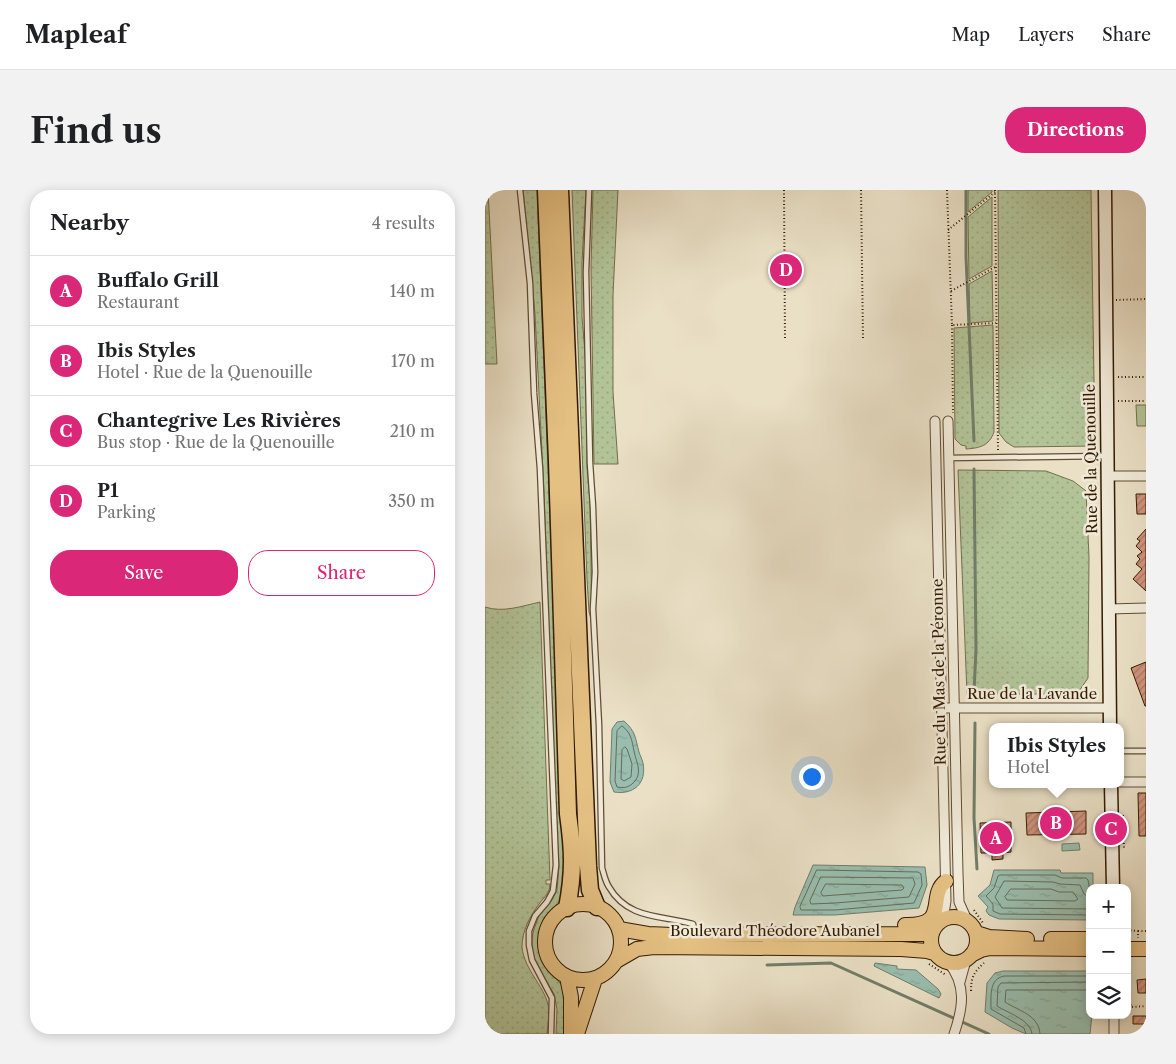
<!DOCTYPE html>
<html lang="en">
<head>
<meta charset="utf-8">
<style>
	:root { --surface:#fff; --page:#f2f2f2; --text:#202124; --muted:#757577; --line:#e0e0e0; --accent:#db2777 }
	body { margin:0; font-family:"Libre Caslon Text",serif; background:var(--page); color:var(--text) }
	.controls { position:absolute; right:15px; bottom:15px; display:grid; overflow:hidden; border-radius:10px; box-shadow:0 2px 12px #0003 }
	.controls button { width:45px; height:45px; display:grid; place-items:center; padding:0; border:0; border-bottom:1px solid var(--line); background:var(--surface); color:var(--text); font:25px sans-serif }
	.you { position:absolute; left:326px; top:586px; width:18px; height:18px; margin:-12px; border:4px solid #fff; border-radius:50%; background:#1a73e8; box-shadow:0 0 0 8px #1a73e833 }
	.badge { display:grid; place-items:center; width:32px; height:32px; border-radius:50%; background:var(--accent); color:#fff; font-size:16px; font-weight:700 }
	.pin { position:absolute; translate:-50% -50%; border:2px solid #fff; box-shadow:0 1px 5px #0006 }
	.popup { position:absolute; left:504px; top:533px; width:135px; height:65px; box-sizing:border-box; display:grid; place-content:center; border-radius:10px; background:var(--surface); filter:drop-shadow(0 1px 4px #0005); font-size:16px; white-space:nowrap; color:var(--muted) }
	.popup b { font-size:19px; color:var(--text) }
	.popup::after { content:''; position:absolute; left:50%; top:100%; margin-left:-10px; border:10px solid transparent; border-top-color:var(--surface) }
	.list { margin:0; padding:0; list-style:none }
	h2 { display:flex; justify-content:space-between; align-items:center; height:65px; margin:0; padding:0 20px; font-size:21px }
	h2 small { font-size:16px; font-weight:400; color:var(--muted) }
	.list li { display:grid; grid-template-columns:32px 1fr auto; gap:15px; align-items:center; box-sizing:border-box; height:70px; padding:0 20px; border-top:1px solid var(--line) }
	.list b { display:block; font-size:19px; white-space:nowrap }
	.list p { margin:0; font-size:16px; white-space:nowrap; color:var(--muted) }
	.list em { font-size:16px; font-style:normal; color:var(--muted) }
	.actions { display:flex; gap:10px; padding:15px 20px }
	.actions a { flex:1; padding:11px 0; border:1px solid var(--accent); border-radius:20px; text-align:center; font-size:18px; color:var(--accent) }
	.actions .main { background:var(--accent); color:#fff }
	.icon { flex:none; width:28px; height:28px; fill:none; stroke:currentColor; stroke-width:2; stroke-linecap:round; stroke-linejoin:round }
	.map { position:relative; flex:none; width:661px; height:844px; overflow:hidden; border-radius:20px }
	header { display:flex; align-items:center; gap:30px; box-sizing:border-box; height:70px; padding:0 25px; background:var(--surface); border-bottom:1px solid var(--line) }
	header strong { font-size:24px }
	nav { display:flex; gap:28px; margin-inline-start:auto; font-size:18px }
	.intro { display:flex; align-items:center; justify-content:space-between; box-sizing:border-box; height:120px; padding:0 30px }
	h1 { margin:0; font-size:35px }
	.button { padding:12px 22px; border-radius:20px; background:var(--accent); color:#fff; font-size:18px; font-weight:700 }
	main { display:flex; gap:30px; padding:0 30px }
	aside { flex:1; background:var(--surface); border-radius:20px; box-shadow:0 2px 12px #0003 }
	.map>svg:first-child { display:block }
</style>
</head>
<body>
<header>
<strong>Mapleaf</strong>
<nav><a>Map</a><a>Layers</a><a>Share</a></nav>
</header>
<div class="intro"><h1>Find us</h1><a class="button">Directions</a></div>
<main>
<aside>
<h2>Nearby<small>4 results</small></h2>
<ul class="list">
<li><span class="badge">A</span><div><b>Buffalo Grill</b><p>Restaurant</p></div><em>140 m</em></li>
<li><span class="badge">B</span><div><b>Ibis Styles</b><p>Hotel · Rue de la Quenouille</p></div><em>170 m</em></li>
<li><span class="badge">C</span><div><b>Chantegrive Les Rivières</b><p>Bus stop · Rue de la Quenouille</p></div><em>210 m</em></li>
<li><span class="badge">D</span><div><b>P1</b><p>Parking</p></div><em>350 m</em></li>
</ul>
<div class="actions"><a class="main">Save</a><a>Share</a></div>
</aside>
<div class="map">
<svg width="661" height="844" viewBox="0 0 661 844">
	<defs>
		<pattern id="grass-dots" width="8" height="8" patternUnits="userSpaceOnUse" patternTransform="scale(1.25)"><rect width="8" height="8" fill="#b2c398"/><path d="M2 2h.1M6 6h.1" fill="none" stroke="#9aa781" stroke-width="1.8" stroke-linecap="round"/></pattern>
		<pattern id="water-ripples" width="26" height="14" patternUnits="userSpaceOnUse" patternTransform="scale(1.25)"><rect width="26" height="14" fill="#99beaf"/><path d="M2 4q2-2 4 0t4 0M15 11q2-2 4 0t4 0" fill="none" stroke="#84a395"/></pattern>
		<pattern id="building-hatch" width="6" height="6" patternUnits="userSpaceOnUse" patternTransform="scale(1.25)"><rect width="6" height="6" fill="#d1937e"/><path d="M-1 1l2-2M0 6l6-6M5 7l2-2" fill="none" stroke="#aa7765"/></pattern>
	</defs>
	<rect width="100%" height="100%" fill="#eae0c6"/>
	<filter id="stains"><feTurbulence type="fractalNoise" baseFrequency=".004" numOctaves="4"/><feColorMatrix values="0 0 0 0 .2 0 0 0 0 .09 0 0 0 0 .02 0 0 0 .5 -.17"/></filter>
	<radialGradient id="worn" r=".72"><stop offset=".6" stop-color="#630" stop-opacity="0"/><stop offset="1" stop-color="#630" stop-opacity=".3"/></radialGradient>
	<!-- grass -->
	<path fill="url(#grass-dots)" stroke="#736f4c" d="M0 0H3L12 174H0Z
		M38 0H52L76 609 81 685 74 716 62 727 55 746 54 756 61 775 78 797 81 805V844H71L72 819 69 804 51 774 47 762V748L49 739 54 726 67 710 72 700 74 676 70 611 59 303 50 124Z
		M87 0H101L97 72V127L101 175 102 277 105 310 107 432 104 422 102 389Z
		M108 0H133L128 105V202L133 274H109L106 77Z
		M483 0H507V2L483 22Z
		M513 0H606L610 256 529 257 521 252 514 243Z
		M507 7V76L484 89 483 27Z
		M507 81 508 131 485 133 484 94Z
		M508 135 509 242C504 256 495 258 481 259V256L476 255 470 249 469 138Z
		M473 280 561 281 588 291 601 301 604 367 603 488 592 504H482Z
		M55 412 65 690H61V694H65C65 703 59 707 54 714 45 726 37 741 37 757 39 781 63 799 64 821 65 828 62 837 62 844H0V417C18 423 37 416 55 412Z"/>
	<!-- park -->
	<path fill="#b2c398" stroke="#736f4c" d="M651 215H661V236H652Z"/>
	<!-- water -->
	<path fill="url(#water-ripples)" stroke="#717d69" d="M139 531C151 542 150 547 154 562 155 565 157 569 158 573 162 594 148 605 129 602L125 592 127 539 132 532Z
		M594 653 595 660 577 661V654Z
		M328 675 440 677 442 695 434 718 350 725H308L310 717Z
		M509 680H575L576 683H608V698H605L603 730 514 729 504 725 501 721 503 717 493 706 505 695Z
		M390 773 412 776V779L431 780 453 799 456 804 454 808 389 776Z
		M518 781H605V825H607L605 844H541L527 838 500 822 502 793 510 783Z"/>
	<g fill="none" stroke-linecap="round" stroke-linejoin="round">
		<!-- shore -->
		<path stroke="#666c58" stroke-width="1" d="M137 536C146 542 147 551 149 561 151 572 159 584 147 594 142 598 138 598 132 597L130 591 132 541Z
			M140 557 142 559 147 574 146 587 139 591 136 589 137 560Z
			M332 680 433 682 436 684 437 695 429 713 350 720H316L315 717Z
			M336 687 428 688 430 694 424 707 350 713 326 714 325 711Z
			M341 694 417 695 419 698 417 700 338 706 336 703Z
			M526 699H566L574 702H588L593 709 590 711 522 710 520 707Z
			M605 701 603 690 601 688H577L570 685H515L513 686 509 698 501 706 508 714V721L515 724 605 725
			M605 708 599 704 595 695 575 694 568 692 519 691 510 707 517 718 605 719
			M541 844 539 838 506 819C506 806 504 789 519 786H605
			M547 844C546 830 523 823 512 816L513 797 516 793 605 792
			M555 844C554 825 534 821 520 812L521 800H605"/>
		<!-- stream -->
		<path stroke="#717d69" stroke-width="3" d="M481 0V67L489 251
			M489 279 491 459 489 503
			M490 533 489 628 492 679
			M282 775 346 773 504 844"/>
	</g>
	<!-- building -->
	<path fill="url(#building-hatch)" stroke="#341b00" d="M651 304H661V324H652Z
		M661 339V401L648 389 657 379 651 374 655 369 652 366 657 362 651 356 655 351 652 349Z
		M661 472V516H660L646 478Z
		M653 603H661V646H654Z
		M601 621V644L542 645 541 623Z
		M526 632V662L518 663V669L507 670V663H496L495 633Z
		M661 789V803H653L652 790Z
		M648 826H661V834H648Z"/>
	<g fill="none" stroke-linecap="round" stroke-linejoin="round">
		<!-- lane casing -->
		<g stroke="#624c32" stroke-width="7">
			<path id="lane" d="M35 0 45 93 49 203 55 279 71 675 68 701 62 712 50 726 44 741V755L47 770 67 808 66 844
				M104 0 101 82 105 273 108 317 110 382 108 419 114 535 117 678C119 684 120 691 124 697 143 730 177 725 208 734L210 742
				M463 268 622 266
				M635 561H661"/>
		</g>
		<!-- street casing -->
		<g stroke="#624c32" stroke-width="11">
			<path id="street" d="M450 231 461 711 459 724 456 730
				M463 231 473 683 474 712 482 730
				M623 286H661
				M624 419 661 418
				M456 518H625
				M635 592H661
				M463 772C482 795 478 818 469 844
				M475 792 481 770
				M629 844V825"/>
		</g>
		<!-- secondary casing -->
		<g stroke="#341b00" stroke-width="15">
			<path id="secondary" d="M620 0 625 537
				M626 594 628 698"/>
		</g>
		<!-- primary casing -->
		<g stroke="#341b00" stroke-width="16">
			<path id="primary" d="M60 752a38 38 0 1 1 76 0a38 38 0 1 1-76 0Z
				M446 750a23 23 0 1 1 46 0a23 23 0 1 1-46 0Z
				M420 735C466 736 441 706 461 691
				M134 739 163 744 188 745 416 744H437L447 740
				M491 743 504 747 542 749
				M566 749H605
				M642 759H661
				M486 765 496 760 505 758 605 759
				M133 770 152 759 169 757 416 759 442 761 449 763
				M82 787 86 807V844
				M92 844 110 789"/>
		</g>
		<!-- highway casing -->
		<g stroke="#341b00" stroke-width="19">
			<path id="highway" d="M61 0 72 271 83 624C88 660 89 682 82 718
				M75 0 103 676 105 700 112 717"/>
		</g>
		<!-- path -->
		<path stroke="#341b00" stroke-width="2" stroke-dasharray="1 2.5" stroke-linecap="butt" d="M299 0 300 149
			M376 0 378 149
			M462 0 467 135 511 133
			M510 0 513 260
			M463 40 510 2
			M466 101 510 77
			M631 110 661 109
			M467 135 468 223
			M633 187H661
			M633 211H661
			M636 555V540
			M636 567V583
			M638 625 639 658
			M489 720 498 733
			M642 740 653 741V748
			M653 741H661
			M444 774 461 785
			M486 801C486 787 489 782 499 773
			M642 801 646 817 661 816"/>
		<!-- lane -->
		<use href="#lane" stroke="#f1ebda" stroke-width="4.5"/>
		<!-- street -->
		<use href="#street" stroke="#f1ebda" stroke-width="9"/>
		<!-- secondary -->
		<use href="#secondary" stroke="#f1ebda" stroke-width="12"/>
		<!-- primary -->
		<use href="#primary" stroke="#e5c083" stroke-width="14"/>
		<!-- highway -->
		<use href="#highway" stroke="#e5c083" stroke-width="16"/>
	</g>
	<g text-anchor="middle" stroke-width="5" stroke-linejoin="round" paint-order="stroke">
		<!-- street labels -->
		<g font-size="15" fill="#341b00" stroke="#f1ebda">
			<text transform="translate(606 269) rotate(-91)" y="5">Rue de la Quenouille</text>
			<text transform="translate(454 482) rotate(-91)" y="5">Rue du Mas de la Péronne</text>
			<text x="547" y="509">Rue de la Lavande</text>
			<text x="290" y="746">Boulevard Théodore Aubanel</text>
		</g>
	</g>
	<rect width="100%" height="100%" filter="url(#stains)"/>
	<rect width="100%" height="100%" fill="url(#worn)"/>
</svg>
<div class="controls">
<button>+</button>
<button>−</button>
<button><svg class="icon" aria-label="layers" viewBox="0 0 24 24"><path d="M12 4l9 5-9 5-9-5zM3 14l9 5 9-5"/></svg></button>
</div>
<div class="you"></div>
<div class="pin badge" style="left:511px;top:648px">A</div>
<div class="pin badge" style="left:571px;top:633px">B</div>
<div class="popup"><b>Ibis Styles</b>Hotel</div>
<div class="pin badge" style="left:626px;top:639px">C</div>
<div class="pin badge" style="left:301px;top:80px">D</div>
</div>
</main>
</body>
</html>
